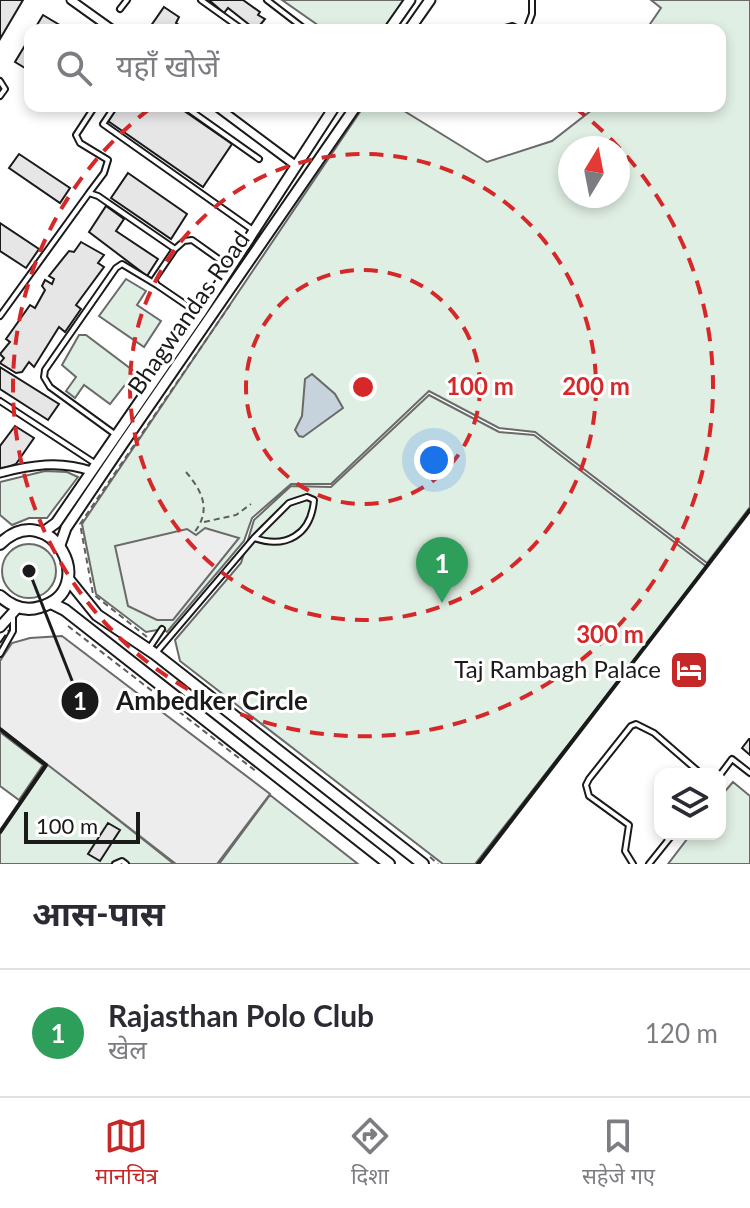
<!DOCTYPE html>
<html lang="hi">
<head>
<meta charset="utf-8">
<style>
	:root { --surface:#fff; --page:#f7f7f7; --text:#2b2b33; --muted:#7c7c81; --line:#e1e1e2; --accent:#c62828 }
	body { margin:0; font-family:Lato,"Noto Sans Devanagari",sans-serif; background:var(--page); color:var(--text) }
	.controls { position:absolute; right:24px; bottom:24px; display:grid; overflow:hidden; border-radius:16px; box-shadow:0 4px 12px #0003 }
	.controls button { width:72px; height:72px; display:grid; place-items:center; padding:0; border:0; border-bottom:2px solid var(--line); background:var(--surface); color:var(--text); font:40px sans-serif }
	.compass { position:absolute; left:558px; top:136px; width:72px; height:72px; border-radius:50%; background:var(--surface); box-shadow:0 4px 12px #0003; rotate:10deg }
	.scale { position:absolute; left:24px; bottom:20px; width:116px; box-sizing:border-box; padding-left:8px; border:4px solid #1a1a1a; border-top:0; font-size:22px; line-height:28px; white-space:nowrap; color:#1a1a1a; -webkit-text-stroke:6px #fff; paint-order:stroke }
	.you { position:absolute; left:434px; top:460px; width:28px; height:28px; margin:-20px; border:6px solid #fff; border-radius:50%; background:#1a73e8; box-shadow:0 0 0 12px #1a73e833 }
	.badge { display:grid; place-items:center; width:52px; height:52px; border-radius:50%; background:var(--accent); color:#fff; font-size:26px; font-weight:700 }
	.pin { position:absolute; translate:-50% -66px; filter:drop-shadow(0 2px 4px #0008) }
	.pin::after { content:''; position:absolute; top:42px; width:28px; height:24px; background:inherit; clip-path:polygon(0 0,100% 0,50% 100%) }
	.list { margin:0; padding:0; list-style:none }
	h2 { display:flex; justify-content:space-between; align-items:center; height:104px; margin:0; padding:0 32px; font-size:34px }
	h2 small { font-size:26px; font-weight:400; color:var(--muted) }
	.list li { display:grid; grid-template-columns:52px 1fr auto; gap:24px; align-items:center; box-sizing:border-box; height:128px; padding:0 32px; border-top:2px solid var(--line) }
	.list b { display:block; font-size:30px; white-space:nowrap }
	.list p { margin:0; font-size:26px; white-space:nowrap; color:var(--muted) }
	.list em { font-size:26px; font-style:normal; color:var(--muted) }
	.icon { flex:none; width:44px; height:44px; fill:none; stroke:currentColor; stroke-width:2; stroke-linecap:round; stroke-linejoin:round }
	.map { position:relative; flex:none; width:750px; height:864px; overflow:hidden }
	.search { position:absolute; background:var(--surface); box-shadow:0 4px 12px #0003; left:24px; right:24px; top:24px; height:88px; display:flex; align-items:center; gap:20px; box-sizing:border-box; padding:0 28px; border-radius:16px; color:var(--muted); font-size:30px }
	.sheet { height:232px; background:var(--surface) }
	nav { display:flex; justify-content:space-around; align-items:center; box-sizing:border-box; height:112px; border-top:2px solid var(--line); background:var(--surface); font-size:22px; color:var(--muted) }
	nav a { display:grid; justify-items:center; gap:4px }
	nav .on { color:var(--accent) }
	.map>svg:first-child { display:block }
</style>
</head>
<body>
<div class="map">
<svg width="750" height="864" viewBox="0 0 750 864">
	<rect width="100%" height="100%" fill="#fff"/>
	<!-- green -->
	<path fill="#e0efe3" stroke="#6a6a6a" stroke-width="2" fill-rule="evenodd" d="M282 0H405L384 30H325Z
		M651 0H750V507L707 563 535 432 499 428 429 391 331 484H291L252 518 244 541 167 632 163 629 146 632 96 594 82 524 364 106H396L487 162 552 141 597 106H720V30H646L661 8ZM570 148H618V196H570Z
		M126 279 146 291 137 305 161 321 144 347 99 316Z
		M79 335H86L135 372 110 404 84 385 75 398 66 391 76 377 62 365Z
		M429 395 499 432 534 435 707 567 475 864H443L180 661 175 640 241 563 254 520 291 486 331 487Z
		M45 471 67 472 78 477 47 518H29L12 525 0 515V482Z
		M2 571a27 27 0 1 1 54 0a27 27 0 1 1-54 0Z
		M0 732 43 765 19 800 0 786Z
		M48 764 174 864H0V834Z
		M733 782 750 796V864H668L691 834H720V797Z
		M270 795 358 864H219Z"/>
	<!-- parking -->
	<path fill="#ededed" stroke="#6a6a6a" stroke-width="2" d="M205 528 239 538 173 620H157L128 606 115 546 187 529 196 535Z
		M62 636 270 794 217 864H176L0 728V661L12 643 30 638Z"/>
	<!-- water -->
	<path fill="#c6d2dc" stroke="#6a6a6a" stroke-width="2" d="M312 374 335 394 343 408 303 437 299 436 295 430 302 416 305 379Z"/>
	<!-- building -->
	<path fill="#e6e6e6" stroke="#1a1a1a" stroke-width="2" d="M0 0H23L0 39Z
		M209 0H243L260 12 258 15 265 19 256 30 228 8 224 13Z
		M164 7 179 17 176 23 186 30H148Z
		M43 15 68 30H34Z
		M30 37V71L15 62Z
		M118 106H177L232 144 203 187 108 121Z
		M19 154 70 188 60 203 9 168Z
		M128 173 187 214 171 239 111 198Z
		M106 206 124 219 116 231 158 259 147 276 89 232Z
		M0 223 39 249 26 268 0 251Z
		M81 242 104 255 98 263 104 267 76 305 81 309 65 332 59 327 34 367 29 362 22 372 16 373 0 363 4 358 0 354 10 342 6 339 30 305 35 308 45 290 42 286 45 280 52 284 54 279 49 276 69 251 74 252Z
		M0 367 59 404 48 420 0 389Z
		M15 426 34 438 16 464 0 470V446Z
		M749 739H750V755L742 748Z
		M108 823 120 830 100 861 88 854Z"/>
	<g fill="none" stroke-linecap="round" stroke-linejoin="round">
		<!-- service casing -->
		<g stroke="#1a1a1a" stroke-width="8">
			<path id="service" d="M201 0 243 30
				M267 0 306 30
				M120 9 127 0
				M497 30 512 26 521 30
				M526 30 532 14V0
				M0 81 5 89 0 96
				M115 106 103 124 253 230
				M184 106 259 159
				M89 193 104 173 108 160 80 143 76 135 95 106
				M175 249 154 280 157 285 198 313
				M0 316 89 193 98 196 175 249 184 241 192 240 230 267
				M0 401 96 464
				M116 435 50 387 44 377 45 370 116 268 122 264 157 285
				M150 647 162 629
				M0 654 13 631V615
				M155 654 254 538 289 503 307 497 314 500C311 535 286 549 254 538
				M720 775 732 759 750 773
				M115 864 122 861 126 864
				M633 864 625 851 629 825 589 796 586 785 589 779 631 726 636 724 654 733 699 772
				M649 864 673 834"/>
		</g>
		<!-- minor casing -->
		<g stroke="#1a1a1a" stroke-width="11">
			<path id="minor" d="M71 0 113 30
				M216 106 295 165
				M0 473C31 465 60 460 91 471"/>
		</g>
		<!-- tertiary casing -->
		<g stroke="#1a1a1a" stroke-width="13">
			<path id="tertiary" d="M389 30 410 0
				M409 30 430 0
				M42 533 56 523 200 314 335 106
				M60 545 66 528 122 445 356 106
				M0 627 18 607"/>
		</g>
		<!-- secondary casing -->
		<g stroke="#1a1a1a" stroke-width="14">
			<path id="secondary" d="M0 544C50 495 102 590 40 607 25 612 11 606 0 596
				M68 579 97 615 155 654 423 864
				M51 603 65 610 389 864"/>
		</g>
		<!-- path -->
		<path stroke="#5f5f5f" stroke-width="2" stroke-dasharray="6 4" stroke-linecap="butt" d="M186 472C203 492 212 511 193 534
			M204 522 236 515 251 504
			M68 626 257 772
			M147 637 93 594 80 524 232 302
			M430 857 438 864"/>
		<!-- service -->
		<use href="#service" stroke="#fff" stroke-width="4"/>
		<!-- minor -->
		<use href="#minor" stroke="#fff" stroke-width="7"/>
		<!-- tertiary -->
		<use href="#tertiary" stroke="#fff" stroke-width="9"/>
		<!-- secondary -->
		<use href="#secondary" stroke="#fff" stroke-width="10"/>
		<!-- fence -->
		<path stroke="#1a1a1a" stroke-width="2" stroke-dasharray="10 4" stroke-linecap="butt" d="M0 643 9 630"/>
		<!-- wall -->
		<path stroke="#1a1a1a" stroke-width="4" d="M0 729 46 765 0 832
			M478 864 750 510"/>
	</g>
	<!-- distance rings -->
	<g fill="none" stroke="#d62828" stroke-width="4" stroke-dasharray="14 10">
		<circle cx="363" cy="387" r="117"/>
		<circle cx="363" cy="387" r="233"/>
		<path d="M574 107A350 350 0 1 1 152 107"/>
	</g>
	<!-- icons -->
	<defs>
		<g id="hotel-square" transform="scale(2)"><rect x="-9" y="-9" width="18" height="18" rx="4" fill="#c62828" stroke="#fff"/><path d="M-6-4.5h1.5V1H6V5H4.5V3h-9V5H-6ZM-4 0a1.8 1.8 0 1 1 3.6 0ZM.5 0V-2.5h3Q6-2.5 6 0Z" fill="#fff"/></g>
	</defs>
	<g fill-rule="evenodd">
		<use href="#hotel-square" x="689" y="670"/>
	</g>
	<g text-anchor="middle" stroke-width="6" stroke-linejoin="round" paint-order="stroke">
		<!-- street labels -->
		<g font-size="24" fill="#1a1a1a" stroke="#fff">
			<text transform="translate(189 313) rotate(-55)" y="8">Bhagwandas Road</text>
		</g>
		<!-- poi labels -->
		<g font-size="24" fill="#1a1a1a" stroke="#fff" text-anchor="end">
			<text x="661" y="678">Taj Rambagh Palace</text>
		</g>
	</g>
	<circle cx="363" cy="387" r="12" fill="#d62828" stroke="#fff" stroke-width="4"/>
	<g font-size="24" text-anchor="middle" font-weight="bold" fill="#d62828" stroke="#fff" stroke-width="6" stroke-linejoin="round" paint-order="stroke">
		<text x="480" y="395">100 m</text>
		<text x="596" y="395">200 m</text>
		<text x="610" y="643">300 m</text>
	</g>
	<!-- callouts -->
	<path fill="none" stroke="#1a1a1a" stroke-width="3" d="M29 571L80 701"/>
	<g fill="#1a1a1a" stroke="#fff" stroke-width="3">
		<circle cx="29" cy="571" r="8"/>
		<circle cx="80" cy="701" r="20"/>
	</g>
	<g font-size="24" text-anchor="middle" font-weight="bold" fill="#fff">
		<text x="80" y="710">1</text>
	</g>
	<g font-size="26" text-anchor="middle" font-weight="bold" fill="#1a1a1a" stroke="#fff" stroke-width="6" stroke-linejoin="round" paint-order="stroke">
		<text x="212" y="710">Ambedker Circle</text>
	</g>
</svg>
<div class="controls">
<button><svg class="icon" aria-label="layers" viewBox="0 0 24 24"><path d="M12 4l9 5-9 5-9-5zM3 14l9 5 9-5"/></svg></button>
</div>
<svg class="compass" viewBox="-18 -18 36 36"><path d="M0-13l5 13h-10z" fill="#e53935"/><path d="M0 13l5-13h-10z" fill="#7c7c81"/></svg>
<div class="scale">100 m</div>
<div class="you"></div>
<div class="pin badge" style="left:442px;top:603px;background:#2e9e5b">1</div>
<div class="search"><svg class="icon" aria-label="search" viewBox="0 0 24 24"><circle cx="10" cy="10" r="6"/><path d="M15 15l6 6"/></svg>यहाँ खोजें</div>
</div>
<section class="sheet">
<h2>आस-पास<small></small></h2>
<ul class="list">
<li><span class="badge" style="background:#2e9e5b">1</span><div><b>Rajasthan Polo Club</b><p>खेल</p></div><em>120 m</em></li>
</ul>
</section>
<nav>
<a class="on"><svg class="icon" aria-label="map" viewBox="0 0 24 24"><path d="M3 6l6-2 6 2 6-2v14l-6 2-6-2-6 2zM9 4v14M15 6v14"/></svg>मानचित्र</a>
<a><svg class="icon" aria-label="directions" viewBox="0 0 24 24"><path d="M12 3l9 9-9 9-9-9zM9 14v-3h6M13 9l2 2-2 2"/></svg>दिशा</a>
<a><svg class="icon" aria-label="saved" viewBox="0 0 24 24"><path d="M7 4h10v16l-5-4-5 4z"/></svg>सहेजे गए</a>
</nav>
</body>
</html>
